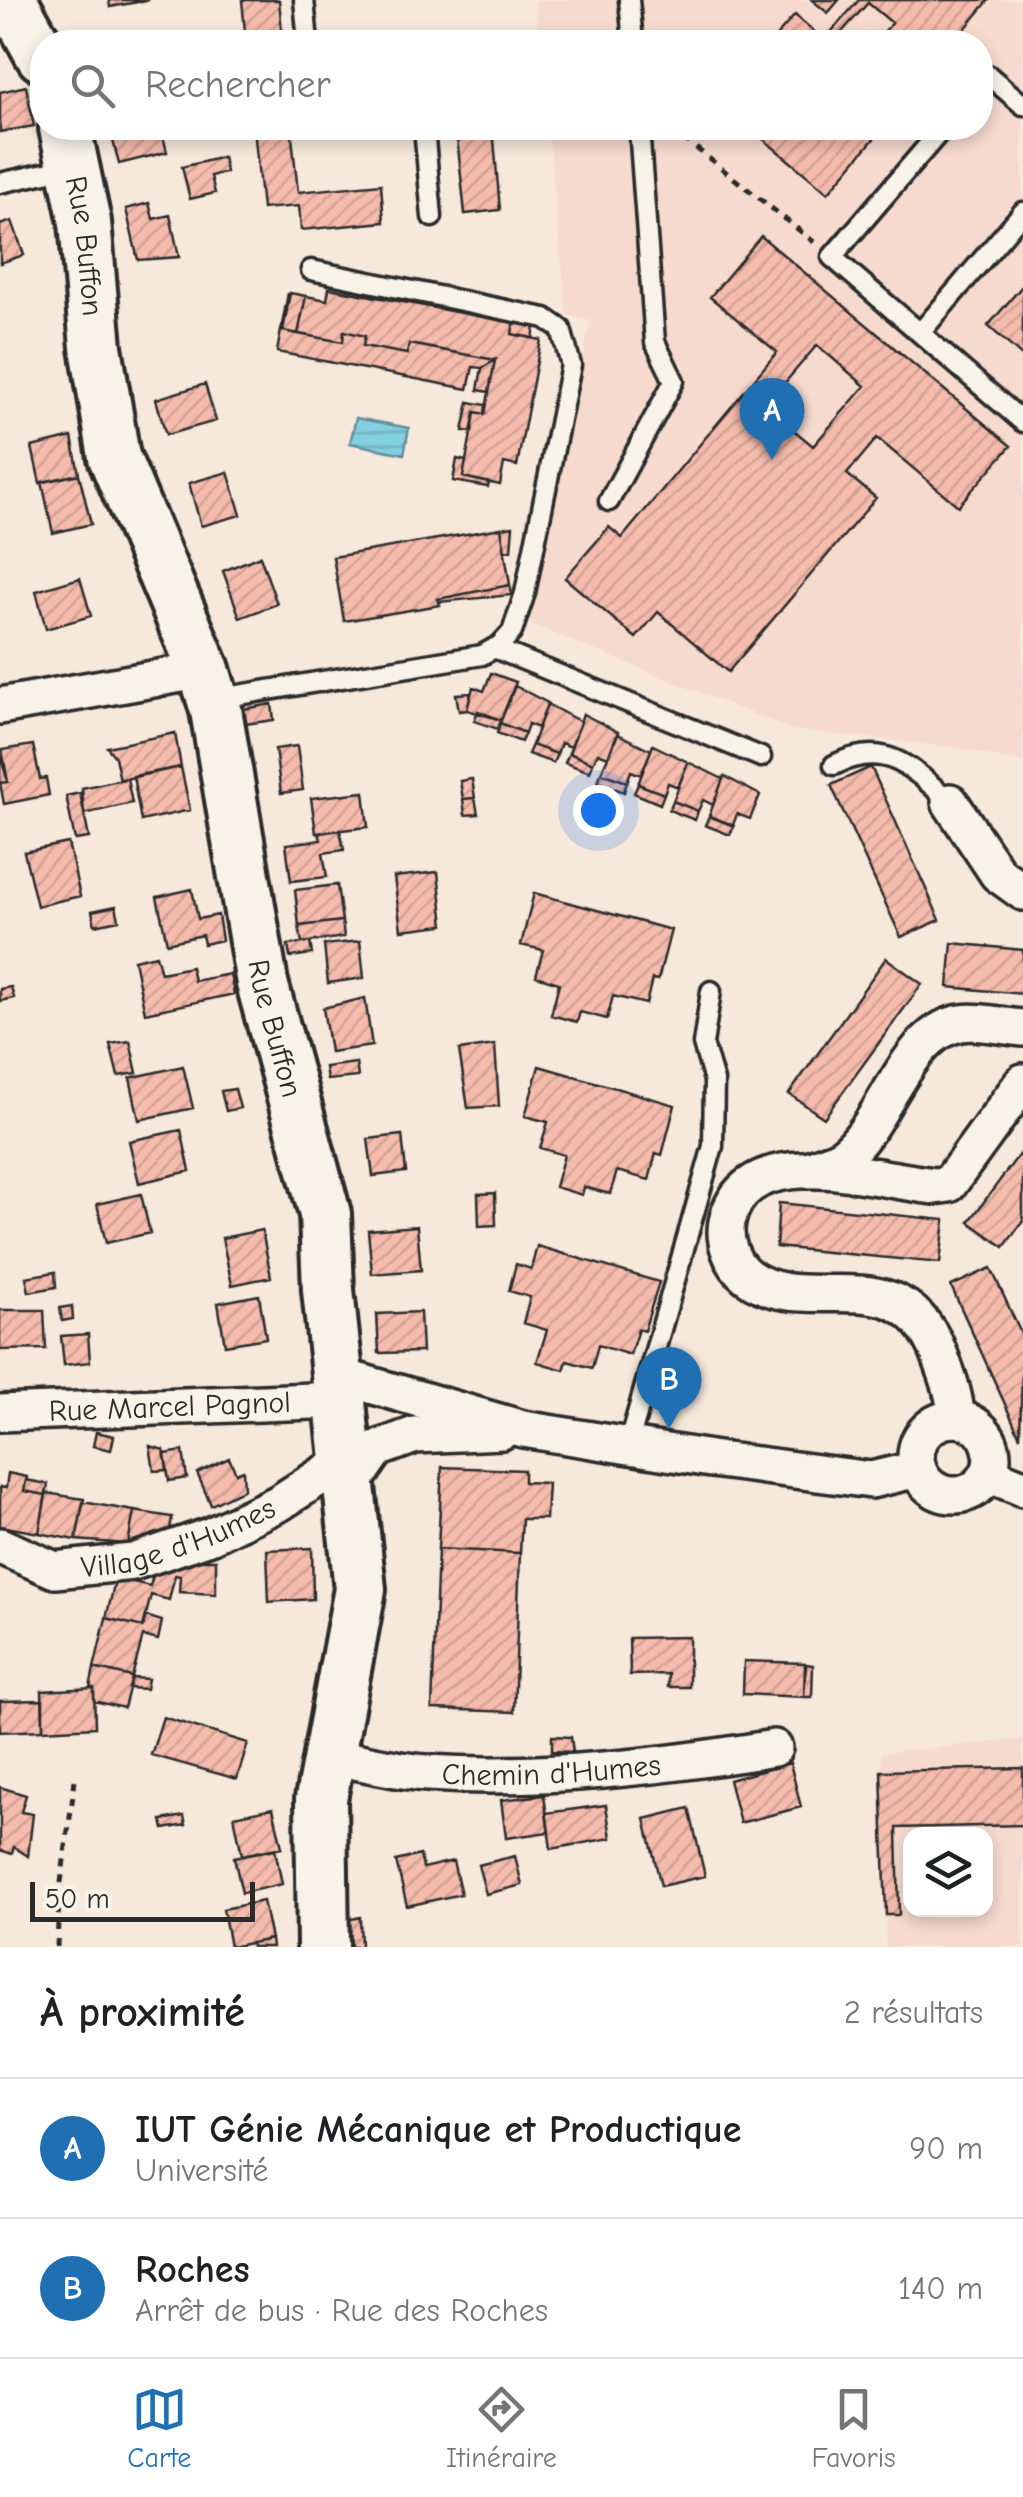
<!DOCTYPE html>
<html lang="fr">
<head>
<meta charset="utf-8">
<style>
	:root { --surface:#fff; --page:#f6f6f6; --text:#202124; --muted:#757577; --line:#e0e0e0; --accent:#1f6fb2 }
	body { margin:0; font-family:"Comic Neue",sans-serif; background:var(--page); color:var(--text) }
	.controls { position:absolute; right:30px; bottom:30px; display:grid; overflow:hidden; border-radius:20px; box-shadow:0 5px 15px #0003 }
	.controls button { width:90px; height:90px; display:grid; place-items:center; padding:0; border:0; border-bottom:2px solid var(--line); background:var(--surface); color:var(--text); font:50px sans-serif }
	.scale { position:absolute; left:30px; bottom:25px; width:225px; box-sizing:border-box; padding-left:10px; border:5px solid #2b2b2b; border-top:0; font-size:28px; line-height:35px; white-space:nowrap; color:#2b2b2b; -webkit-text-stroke:8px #f7f3e8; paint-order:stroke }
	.you { position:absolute; left:598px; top:810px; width:35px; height:35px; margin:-25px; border:8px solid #fff; border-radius:50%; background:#1a73e8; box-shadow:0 0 0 15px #1a73e833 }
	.badge { display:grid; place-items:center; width:65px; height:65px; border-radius:50%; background:var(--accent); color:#fff; font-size:32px; font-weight:700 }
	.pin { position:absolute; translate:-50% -82px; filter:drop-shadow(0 2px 5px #0008) }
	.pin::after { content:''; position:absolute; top:52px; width:35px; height:30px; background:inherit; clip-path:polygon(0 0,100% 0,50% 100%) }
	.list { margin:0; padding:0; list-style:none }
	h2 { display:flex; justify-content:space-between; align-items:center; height:130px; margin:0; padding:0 40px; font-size:42px }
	h2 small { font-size:32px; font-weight:400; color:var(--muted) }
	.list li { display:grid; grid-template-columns:65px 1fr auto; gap:30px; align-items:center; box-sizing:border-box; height:140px; padding:0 40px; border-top:2px solid var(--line) }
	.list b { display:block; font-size:38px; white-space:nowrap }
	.list p { margin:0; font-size:32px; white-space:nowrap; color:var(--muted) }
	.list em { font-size:32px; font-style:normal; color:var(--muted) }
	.icon { flex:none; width:55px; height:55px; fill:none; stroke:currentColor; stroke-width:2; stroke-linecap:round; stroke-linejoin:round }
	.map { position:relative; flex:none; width:1023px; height:1947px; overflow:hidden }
	.search { position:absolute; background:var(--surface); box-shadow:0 5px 15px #0003; left:30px; right:30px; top:30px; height:110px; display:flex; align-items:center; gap:25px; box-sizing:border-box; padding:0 35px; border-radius:40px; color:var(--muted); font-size:38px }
	.sheet { height:410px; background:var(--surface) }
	nav { display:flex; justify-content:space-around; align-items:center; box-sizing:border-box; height:140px; border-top:2px solid var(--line); background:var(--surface); font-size:28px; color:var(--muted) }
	nav a { display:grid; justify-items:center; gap:5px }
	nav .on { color:var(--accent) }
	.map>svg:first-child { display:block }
</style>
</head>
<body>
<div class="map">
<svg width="1023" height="1947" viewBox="0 0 1023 1947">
	<defs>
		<pattern id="water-rules" width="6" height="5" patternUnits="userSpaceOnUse" patternTransform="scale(2.5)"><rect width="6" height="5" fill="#84d0e3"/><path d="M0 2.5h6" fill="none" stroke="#72b3c3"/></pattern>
		<pattern id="building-hatch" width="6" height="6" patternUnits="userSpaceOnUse" patternTransform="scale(2.5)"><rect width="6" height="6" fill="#f5bbad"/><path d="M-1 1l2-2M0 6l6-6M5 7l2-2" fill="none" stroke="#d2a195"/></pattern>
	</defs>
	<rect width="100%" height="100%" fill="#f7e8dc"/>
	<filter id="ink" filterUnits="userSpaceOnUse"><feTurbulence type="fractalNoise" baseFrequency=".01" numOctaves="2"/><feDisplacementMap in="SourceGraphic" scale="20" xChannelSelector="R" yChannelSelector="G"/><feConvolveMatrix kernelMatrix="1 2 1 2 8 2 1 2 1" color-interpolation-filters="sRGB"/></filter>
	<g filter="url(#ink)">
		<!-- built -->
		<path fill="#f6dace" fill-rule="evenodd" d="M535 0H1023V763L951 747 793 730 530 624 590 321 567 315 548 128H980V42H539Z
			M1023 1739V1947H886L881 1753ZM910 1834H986V1910H910Z"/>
		<!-- water -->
		<path fill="url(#water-rules)" stroke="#608e99" stroke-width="2.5" d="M356 418 409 428 404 454 350 443Z"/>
		<!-- building -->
		<path fill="url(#building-hatch)" stroke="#2b2b2b" stroke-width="2.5" fill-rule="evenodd" d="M109 0H149L110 7Z
			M242 0H279L283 42H246Z
			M812 0H839L828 13Z
			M859 0H989L954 42H875L892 23 868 3 833 42H771L795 15 824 40Z
			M26 86 34 126 0 132V92Z
			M161 128 167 152 119 164 110 129Z
			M254 128H291L298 192 381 184 384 222 301 230 299 206 262 209Z
			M456 128H493L500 210 465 214Z
			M750 128H883L828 193Z
			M223 157 226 172 211 176 215 193 190 199 182 167Z
			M149 203 153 219 170 215 179 257 138 260 126 209Z
			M12 221 24 255 0 263V225Z
			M761 236 1011 446 958 506 877 438 847 474 876 498 728 672 658 612 636 638 565 578 609 527 622 538 777 352 710 297ZM817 345 865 386 813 446 765 406Z
			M1023 285V357L988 326Z
			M329 288 514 323 512 334 541 340 517 466 504 463 500 485 463 477 475 412 485 414 495 360 409 344 407 354 363 346 365 336 344 331 343 342 298 334 306 296 327 300Z
			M288 293 283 331 343 342 344 331 365 336 363 346 407 354 409 344 495 360 482 368 473 367 468 389 277 352Z
			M290 293 306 296 298 334 283 331Z
			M514 323 535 327 533 338 512 334Z
			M495 360 489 392 478 390 482 368Z
			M205 384 216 421 166 435 156 399Z
			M469 402 486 405 485 414 475 412 472 432 463 431Z
			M72 437 79 474 40 483 32 447Z
			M457 459 466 461 463 477 489 483 488 487 453 481Z
			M228 472 241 515 201 526 189 483Z
			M79 474 91 524 53 533 42 482Z
			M513 526 511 550 505 551 501 528Z
			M501 528 510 585 438 599 440 605 344 621 333 557Z
			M260 556 277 604 240 618 223 571Z
			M80 578 91 616 46 629 36 591Z
			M510 585 512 595 439 602 438 599Z
			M491 673 516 682 501 720 467 710 473 687 484 691Z
			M515 686 548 703 538 728 528 724 525 733 500 723Z
			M471 693 467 710 459 711 456 694Z
			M272 704 274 720 245 724 244 709Z
			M547 704 581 722 571 747 561 743 557 754 532 745Z
			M478 711 501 720 498 729 474 721Z
			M583 714 618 732 608 757 598 753 593 763 569 753Z
			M500 723 525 733 521 742 497 733Z
			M175 733 181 767 120 780 115 757 107 747Z
			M618 734 651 750 641 775 631 771 627 782 601 773Z
			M33 745 40 779 46 778 49 795 4 804 0 783 8 782 2 750Z
			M532 745 557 754 553 763 528 754Z
			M653 745 688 762 678 787 668 783 664 794 638 784Z
			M297 746 303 790 281 793 275 749Z
			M569 753 593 763 590 772 565 763Z
			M0 755 8 782 0 783Z
			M688 762 723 779 713 805 703 800 698 811 673 801Z
			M181 767 190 810 141 821 133 776Z
			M871 767 940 920 901 937 831 785Z
			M601 773 627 782 624 792 598 782Z
			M724 776 760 795 750 819 737 814 733 825 709 816Z
			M127 778 132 803 84 814 82 788Z
			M472 779 475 798 463 799 460 781Z
			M638 784 664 794 660 804 634 793Z
			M364 792 368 827 316 833 311 798Z
			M80 793 89 838 75 840 66 796Z
			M475 798 478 814 465 815 463 799Z
			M673 801 698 811 695 820 669 810Z
			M709 816 734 826 730 835 705 825Z
			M340 830 344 850 323 853 327 877 291 881 286 844 321 840 319 833Z
			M68 843 80 896 37 906 24 852Z
			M438 872 444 925 401 930 394 877Z
			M337 885 342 921 299 926 295 890Z
			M192 889 198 919 218 915 222 940 204 944 202 935 167 943 157 897Z
			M534 893 671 930 658 980 652 979 646 1004 613 996 607 1019 580 1012 577 1022 551 1015 559 983 536 976 543 950 521 945Z
			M116 906 119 920 95 925 92 911Z
			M342 921 344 937 302 943 299 926Z
			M360 941 364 978 328 983 324 945Z
			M310 942 312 954 290 957 288 945Z
			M952 943 1023 950V994L948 987Z
			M156 955 161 973 191 967 194 981 230 974 234 994 145 1013 134 960Z
			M886 958 922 984 824 1118 789 1094Z
			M11 987 14 998 0 1001V989Z
			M365 998 372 1046 330 1052 323 1008Z
			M130 1041 137 1073 118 1076 110 1044Z
			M495 1045 499 1106 468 1108 459 1050Z
			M356 1063 358 1077 327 1080 325 1067Z
			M183 1066 193 1108 139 1120 130 1078Z
			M539 1066 675 1105 662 1155 656 1153 649 1180 617 1171 610 1194 584 1187 582 1195 555 1187 564 1155 540 1148 548 1122 525 1116Z
			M235 1089 240 1108 226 1111 221 1091Z
			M181 1130 190 1171 139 1183 129 1141Z
			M402 1135 406 1172 373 1176 368 1139Z
			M1023 1149V1221L1004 1247 969 1222Z
			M495 1193 496 1225 479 1226 478 1194Z
			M141 1194 150 1233 106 1243 97 1204Z
			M779 1203 945 1220 940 1263 776 1247Z
			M417 1226 421 1270 372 1274 368 1230Z
			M262 1230 271 1277 232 1285 222 1238Z
			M537 1246 659 1282 644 1331 638 1329 630 1355 598 1345 592 1368 567 1361 564 1370 537 1362 547 1330 523 1323 530 1297 509 1291 516 1264 531 1269Z
			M991 1268 1023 1338 1020 1437 951 1286Z
			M55 1272 56 1287 29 1292 26 1277Z
			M259 1295 266 1338 225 1345 218 1303Z
			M72 1306 73 1319 62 1321 60 1308Z
			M0 1310H44L46 1349 0 1350Z
			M420 1312 422 1352 379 1353 377 1314Z
			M88 1334 90 1362 64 1365 61 1336Z
			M96 1432 114 1436 111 1450 93 1446Z
			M150 1446 164 1450 167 1470 154 1471Z
			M183 1451 187 1478 169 1481 165 1454Z
			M229 1458 236 1473 243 1470 244 1489 211 1505 197 1473Z
			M442 1467 524 1470V1482L548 1483 546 1519H522L520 1553 438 1549Z
			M8 1473 27 1477 24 1491 46 1495 39 1533 0 1526V1487L6 1488Z
			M26 1480 48 1484 46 1495 24 1491Z
			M46 1493 84 1499 76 1540 39 1533Z
			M83 1502 134 1511 128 1544 76 1540Z
			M134 1511 172 1517 168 1543 149 1548 128 1544Z
			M312 1548 313 1599 269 1602 267 1550Z
			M438 1549 520 1553 514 1712 432 1709Z
			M177 1560H216V1594L179 1592 180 1576 175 1575 169 1600 151 1595 143 1627 106 1618 116 1578 150 1586 155 1569Z
			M146 1616 162 1621 158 1640 143 1636 132 1677 94 1668 106 1618 143 1627Z
			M689 1637V1687H668V1674L630 1675 629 1638Z
			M744 1661 805 1663 804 1697 743 1694Z
			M806 1664 813 1665 812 1697H804Z
			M94 1668 132 1677 124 1708 94 1701V1688H90Z
			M132 1678 148 1679 146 1689 129 1688Z
			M94 1688 95 1727 43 1730 42 1691Z
			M43 1700V1730L0 1732V1701Z
			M163 1717 248 1743 237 1779 151 1755Z
			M552 1736 571 1737 573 1752 552 1751Z
			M790 1763 801 1807 740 1823 729 1780Z
			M1023 1768V1825L897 1828 899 1915H886L881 1771Z
			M0 1787 26 1795 21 1812 33 1814 28 1856 14 1847 12 1854 0 1850Z
			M544 1795 549 1832 506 1838 501 1800Z
			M606 1805 611 1838 551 1849 546 1813Z
			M273 1808 282 1847 242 1855 234 1816Z
			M689 1808 705 1876 661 1886 645 1819Z
			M184 1816 186 1825 164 1829 162 1820Z
			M275 1849 282 1884 242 1893 234 1857Z
			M420 1855 423 1868 453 1861 461 1894 407 1906 396 1861Z
			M515 1856 522 1885 486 1894 478 1865Z
			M263 1901 271 1939 230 1947 223 1909Z
			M360 1917 361 1947H348L347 1920Z
			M271 1939 272 1947H252L251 1943Z"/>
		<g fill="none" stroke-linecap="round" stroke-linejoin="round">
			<!-- lane casing -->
			<g stroke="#2b2b2b" stroke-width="25">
				<path id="lane" d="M304 0 308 42
					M629 0 633 42
					M980 84 988 75 1023 105
					M424 128 432 217
					M943 128 832 257 920 333 1023 212
					M0 183 68 168
					M920 333 1023 422
					M609 501 674 381 655 342 639 128
					M494 648 761 757
					M214 699 482 655 500 645 512 632 525 593 571 365 561 329 545 318 311 270
					M834 765C886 739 912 768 950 802
					M628 1446 713 1146 714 1081 703 1044 711 991"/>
			</g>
			<!-- street casing -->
			<g stroke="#2b2b2b" stroke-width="42">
				<g id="street">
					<path d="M0 706 204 670"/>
					<path d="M950 802 998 874 1023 892"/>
					<path d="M808 1170C819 1165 834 1162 844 1155 886 1123 905 1032 961 1023 980 1020 1004 1027 1023 1028"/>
					<path d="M336 1375 523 1429 711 1459 871 1480 918 1469"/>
					<path id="s1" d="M0 1413 339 1400"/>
					<path d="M956 1419C956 1397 947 1374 939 1353 899 1252 807 1321 747 1276 732 1264 723 1241 727 1222 745 1137 874 1180 935 1186L949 1184 1023 1082"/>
					<circle cx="954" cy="1457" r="38"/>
					<path d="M988 1474 1023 1488"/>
					<path d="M350 1488 377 1449 415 1435 502 1431"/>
					<path id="s2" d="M0 1546 55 1570 133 1562 210 1536 279 1503 346 1460"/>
					<path id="s3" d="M328 1756C360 1761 394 1771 427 1773 542 1780 660 1767 774 1748"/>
				</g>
			</g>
			<!-- secondary casing -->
			<g stroke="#2b2b2b" stroke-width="58">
				<g id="secondary">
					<path d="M11 0 42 56"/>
					<path id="s4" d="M65 128 85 222 96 347 114 457 204 670 216 710 262 983 325 1214 328 1290 360 1589 321 1799 323 1947"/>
				</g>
			</g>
			<!-- path -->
			<path stroke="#2b2b2b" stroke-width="5" stroke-dasharray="8 8" stroke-linecap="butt" d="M671 128 814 242
				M57 1947 59 1897 76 1773"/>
			<!-- lane -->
			<use href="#lane" stroke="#f7f3e8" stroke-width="18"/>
			<!-- street -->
			<use href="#street" stroke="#f7f3e8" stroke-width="35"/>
			<!-- secondary -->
			<use href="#secondary" stroke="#f7f3e8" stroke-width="50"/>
		</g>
	</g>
	<g text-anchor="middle" stroke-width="10" stroke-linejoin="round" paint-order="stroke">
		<!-- street labels -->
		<g font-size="30" fill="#2b2b2b" stroke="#f7f3e8">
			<text dy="10" stroke="none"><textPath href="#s4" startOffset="120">Rue Buffon</textPath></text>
			<text dy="10" stroke="none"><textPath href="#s4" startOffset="930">Rue Buffon</textPath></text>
			<text dy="10" stroke="none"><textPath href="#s1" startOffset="170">Rue Marcel Pagnol</textPath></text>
			<text dy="10" stroke="none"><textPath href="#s2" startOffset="188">Village d'Humes</textPath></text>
			<text dy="10" stroke="none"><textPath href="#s3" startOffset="225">Chemin d'Humes</textPath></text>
		</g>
	</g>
</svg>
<div class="controls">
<button><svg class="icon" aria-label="layers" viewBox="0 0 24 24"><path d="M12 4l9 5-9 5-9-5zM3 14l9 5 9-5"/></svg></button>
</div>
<div class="scale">50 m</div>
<div class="you"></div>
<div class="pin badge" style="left:772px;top:460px">A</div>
<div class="pin badge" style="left:669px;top:1429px">B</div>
<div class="search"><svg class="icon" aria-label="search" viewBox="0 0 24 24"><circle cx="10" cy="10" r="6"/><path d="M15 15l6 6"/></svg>Rechercher</div>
</div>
<section class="sheet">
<h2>À proximité<small>2 résultats</small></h2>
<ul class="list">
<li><span class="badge">A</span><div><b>IUT Génie Mécanique et Productique</b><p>Université</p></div><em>90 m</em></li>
<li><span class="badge">B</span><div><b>Roches</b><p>Arrêt de bus · Rue des Roches</p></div><em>140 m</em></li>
</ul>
</section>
<nav>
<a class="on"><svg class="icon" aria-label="map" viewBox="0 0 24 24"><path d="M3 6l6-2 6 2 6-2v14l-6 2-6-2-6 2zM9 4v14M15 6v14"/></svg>Carte</a>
<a><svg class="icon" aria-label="directions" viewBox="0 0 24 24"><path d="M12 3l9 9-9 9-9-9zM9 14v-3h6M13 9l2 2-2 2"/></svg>Itinéraire</a>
<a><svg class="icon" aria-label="saved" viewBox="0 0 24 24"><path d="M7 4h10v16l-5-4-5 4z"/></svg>Favoris</a>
</nav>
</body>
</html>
